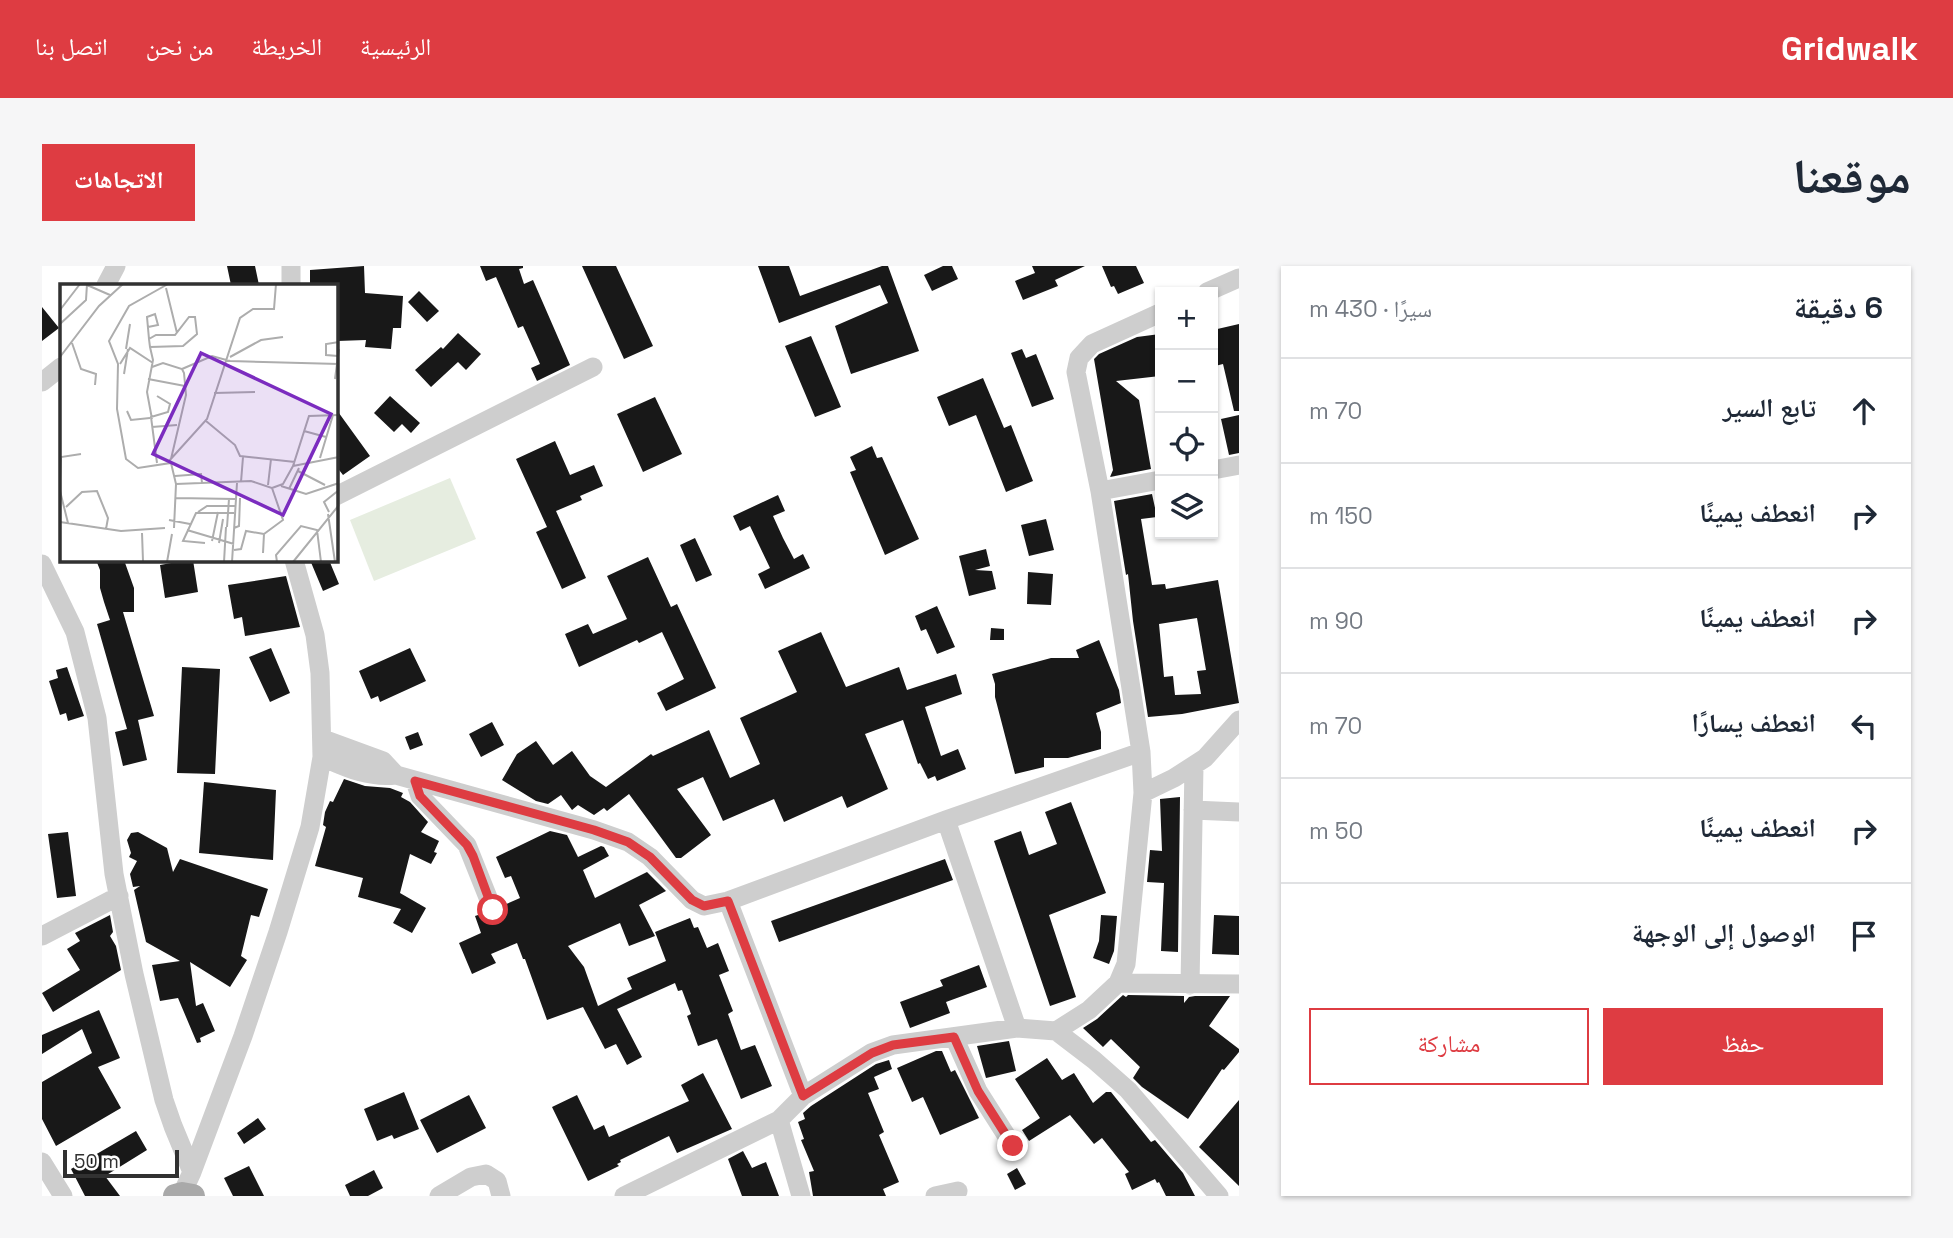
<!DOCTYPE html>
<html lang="ar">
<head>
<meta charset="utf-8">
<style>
	:root { --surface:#fff; --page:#f6f6f7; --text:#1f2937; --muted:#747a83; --line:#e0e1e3; --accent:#de3c42 }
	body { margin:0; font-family:"Space Grotesk","Noto Naskh Arabic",sans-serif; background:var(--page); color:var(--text); direction:rtl }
	.controls { position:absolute; right:21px; top:21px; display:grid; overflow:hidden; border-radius:0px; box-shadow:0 2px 5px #0004 }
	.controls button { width:63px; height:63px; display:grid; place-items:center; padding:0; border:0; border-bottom:2px solid var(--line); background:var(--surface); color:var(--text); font:35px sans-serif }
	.scale { position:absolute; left:21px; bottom:18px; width:116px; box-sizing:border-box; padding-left:7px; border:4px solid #313131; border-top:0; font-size:19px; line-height:24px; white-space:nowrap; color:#313131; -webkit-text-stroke:5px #fff; paint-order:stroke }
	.stop { position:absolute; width:21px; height:21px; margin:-16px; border:5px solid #de3c42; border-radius:50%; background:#fff }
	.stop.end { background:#de3c42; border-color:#fff; box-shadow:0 2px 7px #0008 }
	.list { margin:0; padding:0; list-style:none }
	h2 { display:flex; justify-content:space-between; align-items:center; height:91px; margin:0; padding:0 28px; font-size:30px }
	h2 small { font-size:23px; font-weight:400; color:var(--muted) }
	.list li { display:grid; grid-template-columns:46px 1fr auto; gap:21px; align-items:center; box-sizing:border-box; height:105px; padding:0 28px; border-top:2px solid var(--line) }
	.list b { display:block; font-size:26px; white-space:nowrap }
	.list em { font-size:23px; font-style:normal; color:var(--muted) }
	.actions { display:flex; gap:14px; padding:21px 28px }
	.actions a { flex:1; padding:16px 0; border:2px solid var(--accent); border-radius:0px; text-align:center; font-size:24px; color:var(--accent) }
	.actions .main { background:var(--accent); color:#fff }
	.icon { flex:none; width:38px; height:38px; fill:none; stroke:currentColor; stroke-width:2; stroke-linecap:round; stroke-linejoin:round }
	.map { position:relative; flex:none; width:1197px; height:930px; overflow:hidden; direction:ltr; border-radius:0px }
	header { display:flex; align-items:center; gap:42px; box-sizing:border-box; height:98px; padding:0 35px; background:var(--accent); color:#fff }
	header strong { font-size:33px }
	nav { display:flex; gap:38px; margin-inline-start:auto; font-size:24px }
	.intro { display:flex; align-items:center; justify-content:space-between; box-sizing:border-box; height:168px; padding:0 42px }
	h1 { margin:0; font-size:49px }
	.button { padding:18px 32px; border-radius:0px; background:var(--accent); color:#fff; font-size:24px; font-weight:700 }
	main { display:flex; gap:42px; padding:0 42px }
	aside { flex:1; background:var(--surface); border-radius:0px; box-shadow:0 2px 5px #0004 }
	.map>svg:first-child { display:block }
</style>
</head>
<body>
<header>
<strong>Gridwalk</strong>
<nav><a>الرئيسية</a><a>الخريطة</a><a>من نحن</a><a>اتصل بنا</a></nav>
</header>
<div class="intro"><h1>موقعنا</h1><a class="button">الاتجاهات</a></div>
<main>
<aside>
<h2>6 دقيقة<small>سيرًا · 430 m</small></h2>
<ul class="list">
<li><svg class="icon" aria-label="ahead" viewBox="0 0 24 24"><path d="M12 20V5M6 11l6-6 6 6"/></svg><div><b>تابع السير</b></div><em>70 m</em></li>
<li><svg class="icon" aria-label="right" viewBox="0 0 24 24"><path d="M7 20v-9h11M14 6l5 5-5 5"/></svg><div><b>انعطف يمينًا</b></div><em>150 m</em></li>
<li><svg class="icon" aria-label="right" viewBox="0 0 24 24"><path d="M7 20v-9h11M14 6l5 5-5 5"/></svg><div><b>انعطف يمينًا</b></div><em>90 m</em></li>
<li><svg class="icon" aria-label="left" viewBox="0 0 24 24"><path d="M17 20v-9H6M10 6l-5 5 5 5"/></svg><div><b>انعطف يسارًا</b></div><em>70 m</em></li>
<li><svg class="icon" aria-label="right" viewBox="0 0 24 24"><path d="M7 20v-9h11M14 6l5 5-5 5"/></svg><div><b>انعطف يمينًا</b></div><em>50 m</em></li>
<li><svg class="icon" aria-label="arrive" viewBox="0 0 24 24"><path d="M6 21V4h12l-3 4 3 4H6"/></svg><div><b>الوصول إلى الوجهة</b></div></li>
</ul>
<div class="actions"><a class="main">حفظ</a><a>مشاركة</a></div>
</aside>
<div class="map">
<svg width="1197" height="930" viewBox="0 0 1197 930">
	<rect width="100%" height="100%" fill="#fff"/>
	<!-- green -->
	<path fill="#e6ede0" d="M408 212 434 273 332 315 308 254Z"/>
	<!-- building -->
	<path fill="#181818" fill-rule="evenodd" d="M185 0H213L217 19H189Z
		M322 0 323 27 361 30 359 62H351L349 83 323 81 324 74 295 75 294 19H268V4Z
		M438 0H481V2L477 3 482 18 491 14 528 99 495 115 489 102 498 98 481 60 476 62 454 11 444 15Z
		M540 0H574L611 80 582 93Z
		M716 0H747L758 30 840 0H846L877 85 809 108 793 60 846 37 838 19 737 57Z
		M901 0H910L916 13 890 25 882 9Z
		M990 0H1043L1013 14 1016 20 981 34 973 15 993 7Z
		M1060 0H1094L1102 17 1076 28 1072 20 1069 21Z
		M377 25 397 45 385 56 366 36Z
		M0 41 17 62 0 75Z
		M1197 58V145H1192L1181 98 1173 100 1171 88V64Z
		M416 67 439 88 424 104 416 96 389 121 373 104 399 81 401 83Z
		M1118 68V110L1074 115 1097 134 1109 203 1068 211 1071 204 1052 93 1057 88 1095 71Z
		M769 70 799 141 773 151 743 80Z
		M980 83 984 92 994 88 1012 133 990 141 969 87Z
		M941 112 962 162 969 159 991 215 964 226 934 149 907 160 895 131Z
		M348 130 378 157 369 167 360 158 352 166 332 147Z
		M613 131 640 188 601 206 575 148Z
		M294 143 328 190 301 209 294 200Z
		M1197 149V187L1187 189 1179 153Z
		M513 175 528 209 552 199 561 220 538 230 540 234 514 245 544 312 520 323 494 266 505 261 474 193Z
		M830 180 835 192 840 191 877 273 843 289 808 206 814 204 808 191Z
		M1110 228 1115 251 1099 253 1110 319 1123 318 1124 323 1176 314 1197 437 1140 448 1106 451 1091 355 1086 308 1084 309 1072 235ZM1155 352 1164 404 1155 405 1159 428 1133 429 1131 410 1122 411 1117 358Z
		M736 229 743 245 731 250 741 272 752 293 761 288 768 302 723 323 716 308 728 302 708 260 698 265 691 250Z
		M1004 253 1012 284 987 290 979 259Z
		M653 272 670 309 654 316 638 279Z
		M944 283 948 300 933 304 950 305 954 323 927 330 917 290Z
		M606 291 629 341 635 338 674 422 624 445 615 427 642 413 620 366 597 377 595 374 537 401 523 368 546 358 551 368 585 353 565 310Z
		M54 294H82L92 322V346H81L112 450 96 454 105 494 81 500 73 466 85 463 55 358 68 354 62 336 58 322V304Z
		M146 294H151L156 326 123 332 118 299Z
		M268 294H287L297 318 281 325Z
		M986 306 1011 308 1009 339 985 338Z
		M244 310 258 361 203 370 200 351 192 353 186 319Z
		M895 340 913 381 895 388 884 363 879 365 873 350Z
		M949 362 962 363V374H948Z
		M779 366 804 421 857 401 865 424 914 408 920 428 883 441 899 490 916 483 924 503 895 515 893 510 886 513 878 497 876 498 861 454 823 468 846 523 805 542 800 530 742 556 732 533 681 555 661 511 635 523 669 569 639 592H634L587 528 565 545 562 542 552 549 536 539 530 544 519 529 506 538 494 535 460 514 475 488 494 475 511 499 530 485 548 510 564 521 609 488 611 490 667 464 688 512 718 498 698 452 755 426 736 385Z
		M1057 374 1077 424 1079 437 1054 447 1059 466V483L1026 492H1002V501L973 508 953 431V418L950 408 1009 392H1037L1034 384Z
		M229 382 248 427 228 436 207 391Z
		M368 382 384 415 338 436 336 430 329 433 317 405Z
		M25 401 42 450 26 455 24 447 18 449 7 415 16 412 14 404Z
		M140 401 178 403 173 508 135 507Z
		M450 456 462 479 439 491 427 468Z
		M376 466 381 479 368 484 363 471Z
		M302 513 323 520 348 522 361 527 359 531 368 536 386 556 379 566 397 575 392 586 395 587 389 598 368 588 358 627 384 642 370 667 351 657 359 643 316 631 321 612 273 600 284 561 281 559 283 546 288 535 291 536Z
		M162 516 234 524 231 594 157 587Z
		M1138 531 1136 686 1119 685 1122 617 1105 616 1108 584 1120 585 1118 533Z
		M1029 536 1064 627 1007 649 1034 731 1008 740 952 575 979 565 987 589 1015 578 1003 546Z
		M508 565 525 569 536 591 559 580 562 581 567 590 541 604 553 632 605 606 624 625 597 639 613 670 587 680 578 657 526 680 542 701 556 740 590 723 585 712 624 695 613 666 648 652 652 662 656 661 665 682 676 677 687 705 677 709 691 745 686 748 699 784 713 779 730 820 699 833 675 773 656 780 645 750 649 748 640 724 636 725 633 717 575 743 600 791 585 799 574 778 563 783 541 741 505 754 483 693H481L475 677 449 688 454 697 430 708 417 677 439 667 433 650 439 648 444 654 455 656 460 652 463 646 462 639 478 632 469 610 463 612 454 591Z
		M26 566 34 630 15 632 6 568Z
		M96 566 125 582 131 606 138 593 226 623 217 651 209 649 199 690 205 694 188 721 148 696 154 740 161 737 173 765 158 772 159 776 155 777 136 732 118 735 110 699 138 695 104 676 92 624 98 620 91 621 88 608 95 595 87 591 89 587 85 574 89 567Z
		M903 593 911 614 737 676 729 655Z
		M68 649 71 666 68 670 74 680 79 704 11 746 0 727 38 704 25 683 38 675 33 667Z
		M1059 649 1075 650 1072 685 1067 698 1051 692 1057 675Z
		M1172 649 1197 650V689L1170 688Z
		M937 699 945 721 904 736 908 747 868 762 858 736 901 720 898 714Z
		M1081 729 1084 731 1086 729 1142 730V737L1147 731 1153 730H1188L1167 760 1197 783V786L1182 804 1180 803 1146 853 1100 821 1091 812 1098 801 1069 773 1061 781 1041 762 1055 753Z
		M57 744 78 792 56 801 79 842 14 880 0 853V816L50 787 40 763 0 788V769Z
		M967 775 974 805 944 812 935 780Z
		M894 785H900L909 806 913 804 937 852 898 869 881 831 870 836 855 802Z
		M1005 792 1020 814 1032 807 1051 837 1064 826H1069L1109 876 1113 874 1141 907 1153 930H1124L1117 916 1115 917 1113 913 1090 924 1083 908 1087 906 1060 872 1052 878 1028 849 987 875 980 864 998 852 973 813Z
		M847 794 850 803 832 811 837 823 826 827 842 866 837 869 857 916 841 923 844 930H771L767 906 772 905 759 874 762 873 756 856 763 853 761 847 769 840 834 798Z
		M661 807 690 863 635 887 627 870 578 894 579 896 575 898 577 900 546 915 510 841 535 829 552 864 562 859 567 871 647 835 639 819Z
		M362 826 377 863 352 873 350 869 335 875 322 843Z
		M427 829 444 862 395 887 378 854Z
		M1197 834V920L1157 881Z
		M216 852 224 863 202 878 195 867Z
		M94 865 105 884 63 910 78 930H43L29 903Z
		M701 885 710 902 724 896 737 930H700L686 893Z
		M207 900 222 930H191L182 912Z
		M975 902 984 918 973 924 965 908Z
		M332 904 341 922 326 930H308L303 919Z"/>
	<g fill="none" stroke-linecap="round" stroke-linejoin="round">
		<!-- minor -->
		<path stroke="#cecece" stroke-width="19" d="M64 19 74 0
			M249 19V0
			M1165 26 1197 12
			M0 116 19 101
			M1171 204 1197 199
			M1058 225 1118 214
			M294 230 551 101
			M0 298 33 366 55 452 72 608 92 708 122 834 131 860 150 906
			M281 473 341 495 354 509
			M280 491C305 502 326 512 354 509L552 564 586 576 608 591 650 634 662 640 686 635 904 554 1099 486
			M373 515 378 530 425 579 451 644
			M1101 527 1132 512 1163 492 1197 454
			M1151 544 1197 546
			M904 554 975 762
			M686 635 761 830
			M0 670 77 630
			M1076 717 1197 718
			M1148 719 1152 500
			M1014 765 1047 744 1076 717 1084 698 1101 527 1099 486 1058 225 1034 106 1037 92 1050 78 1118 47
			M912 771 936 825 971 880
			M737 854 759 930
			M0 896 21 930
			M140 928 150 906 201 770 236 666 268 561 280 491 278 407 273 369 252 294
			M397 930 429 911 444 908 455 915 459 930
			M582 930 737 854 761 830 829 787 851 779 975 762 1014 765 1052 794 1086 824 1177 930
			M893 930 916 925"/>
		<!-- major -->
		<path stroke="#a9a9a9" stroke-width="24" d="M133 930 140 928 151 930"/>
	</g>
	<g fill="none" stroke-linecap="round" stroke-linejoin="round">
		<!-- route -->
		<path stroke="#de3c42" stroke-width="9" d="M451 644 431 590 425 579 378 530 373 515 552 564 586 576 608 591 650 634 662 640 686 635 761 830 830 787 851 779 912 771 936 825 971 880"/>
	</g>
	<!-- overview -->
	<g transform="translate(18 18)">
		<rect width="278" height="278" fill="#fff"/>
		<path fill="none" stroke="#adadad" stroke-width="2" d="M108 0 69 22 49 57 58 80 57 125 66 175 78 184 111 179 116 200 114 244M27 1 50 11M106 4 117 49M0 26 20 0M0 40 26 16 27 0M88 43 98 41 95 30 87 33 89 55M12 59 21 85 36 90 35 101M90 63 123 62 137 50 135 33H129L115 51H96L89 55 90 63 93 76 87 108 92 135M66 65 70 40M278 72 266 71V60L279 58M0 73 39 22 63 0M170 73 201 56 223 53M60 80 70 64 93 79M92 83 103 79 122 85 124 89 126 111 111 175M122 85 152 72 170 77 279 80M64 90 68 65M88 95 125 102M275 95 279 65M154 109 195 108M67 127 71 136 90 134M146 137 175 161 180 172 235 178M92 143 117 141M244 147 266 153M260 174 273 131M109 177 147 135 180 34 193 25H214L216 0M97 179 91 133 108 128 110 120 97 112M233 182 279 173M238 187 265 201M115 192 141 190 142 199M0 195 1 173 21 170M181 198 183 173M116 200 191 197 212 204 223 236 204 250 203 269M208 201 211 175M221 202 246 210 279 199M212 204 223 200 233 182 249 132 279 131M229 205 239 184M0 207 8 239M116 214 175 215M6 223 22 208 37 207 48 234 46 245M138 228 147 222H175M269 228 264 218 279 206M268 230 275 278M109 236 130 240M0 238 61 247 105 244M167 243 169 215M174 244 179 242 180 214M127 246 174 260M82 249 83 277M152 257 158 228M145 259 123 257 136 229H174M159 259 163 235M174 266 181 265 186 247 204 250M107 278 112 250M164 278 166 243M172 278 177 199M217 278 216 271 241 242 257 246 261 278M233 278 279 221"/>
		<path fill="#7b2cbf" fill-opacity="0.15" stroke="#7b2cbf" stroke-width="3.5" d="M141 69 271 130 223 231 93 170Z"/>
		<rect width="278" height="278" fill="none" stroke="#313131" stroke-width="3.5"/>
	</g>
</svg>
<div class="controls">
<button>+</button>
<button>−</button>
<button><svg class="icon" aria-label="locate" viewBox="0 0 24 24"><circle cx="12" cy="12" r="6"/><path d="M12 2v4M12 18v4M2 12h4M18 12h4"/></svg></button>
<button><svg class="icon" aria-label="layers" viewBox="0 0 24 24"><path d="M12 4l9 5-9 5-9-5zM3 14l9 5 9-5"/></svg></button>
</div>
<div class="scale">50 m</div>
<div class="stop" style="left:451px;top:644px"></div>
<div class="stop end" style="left:971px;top:880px"></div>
</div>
</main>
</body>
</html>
